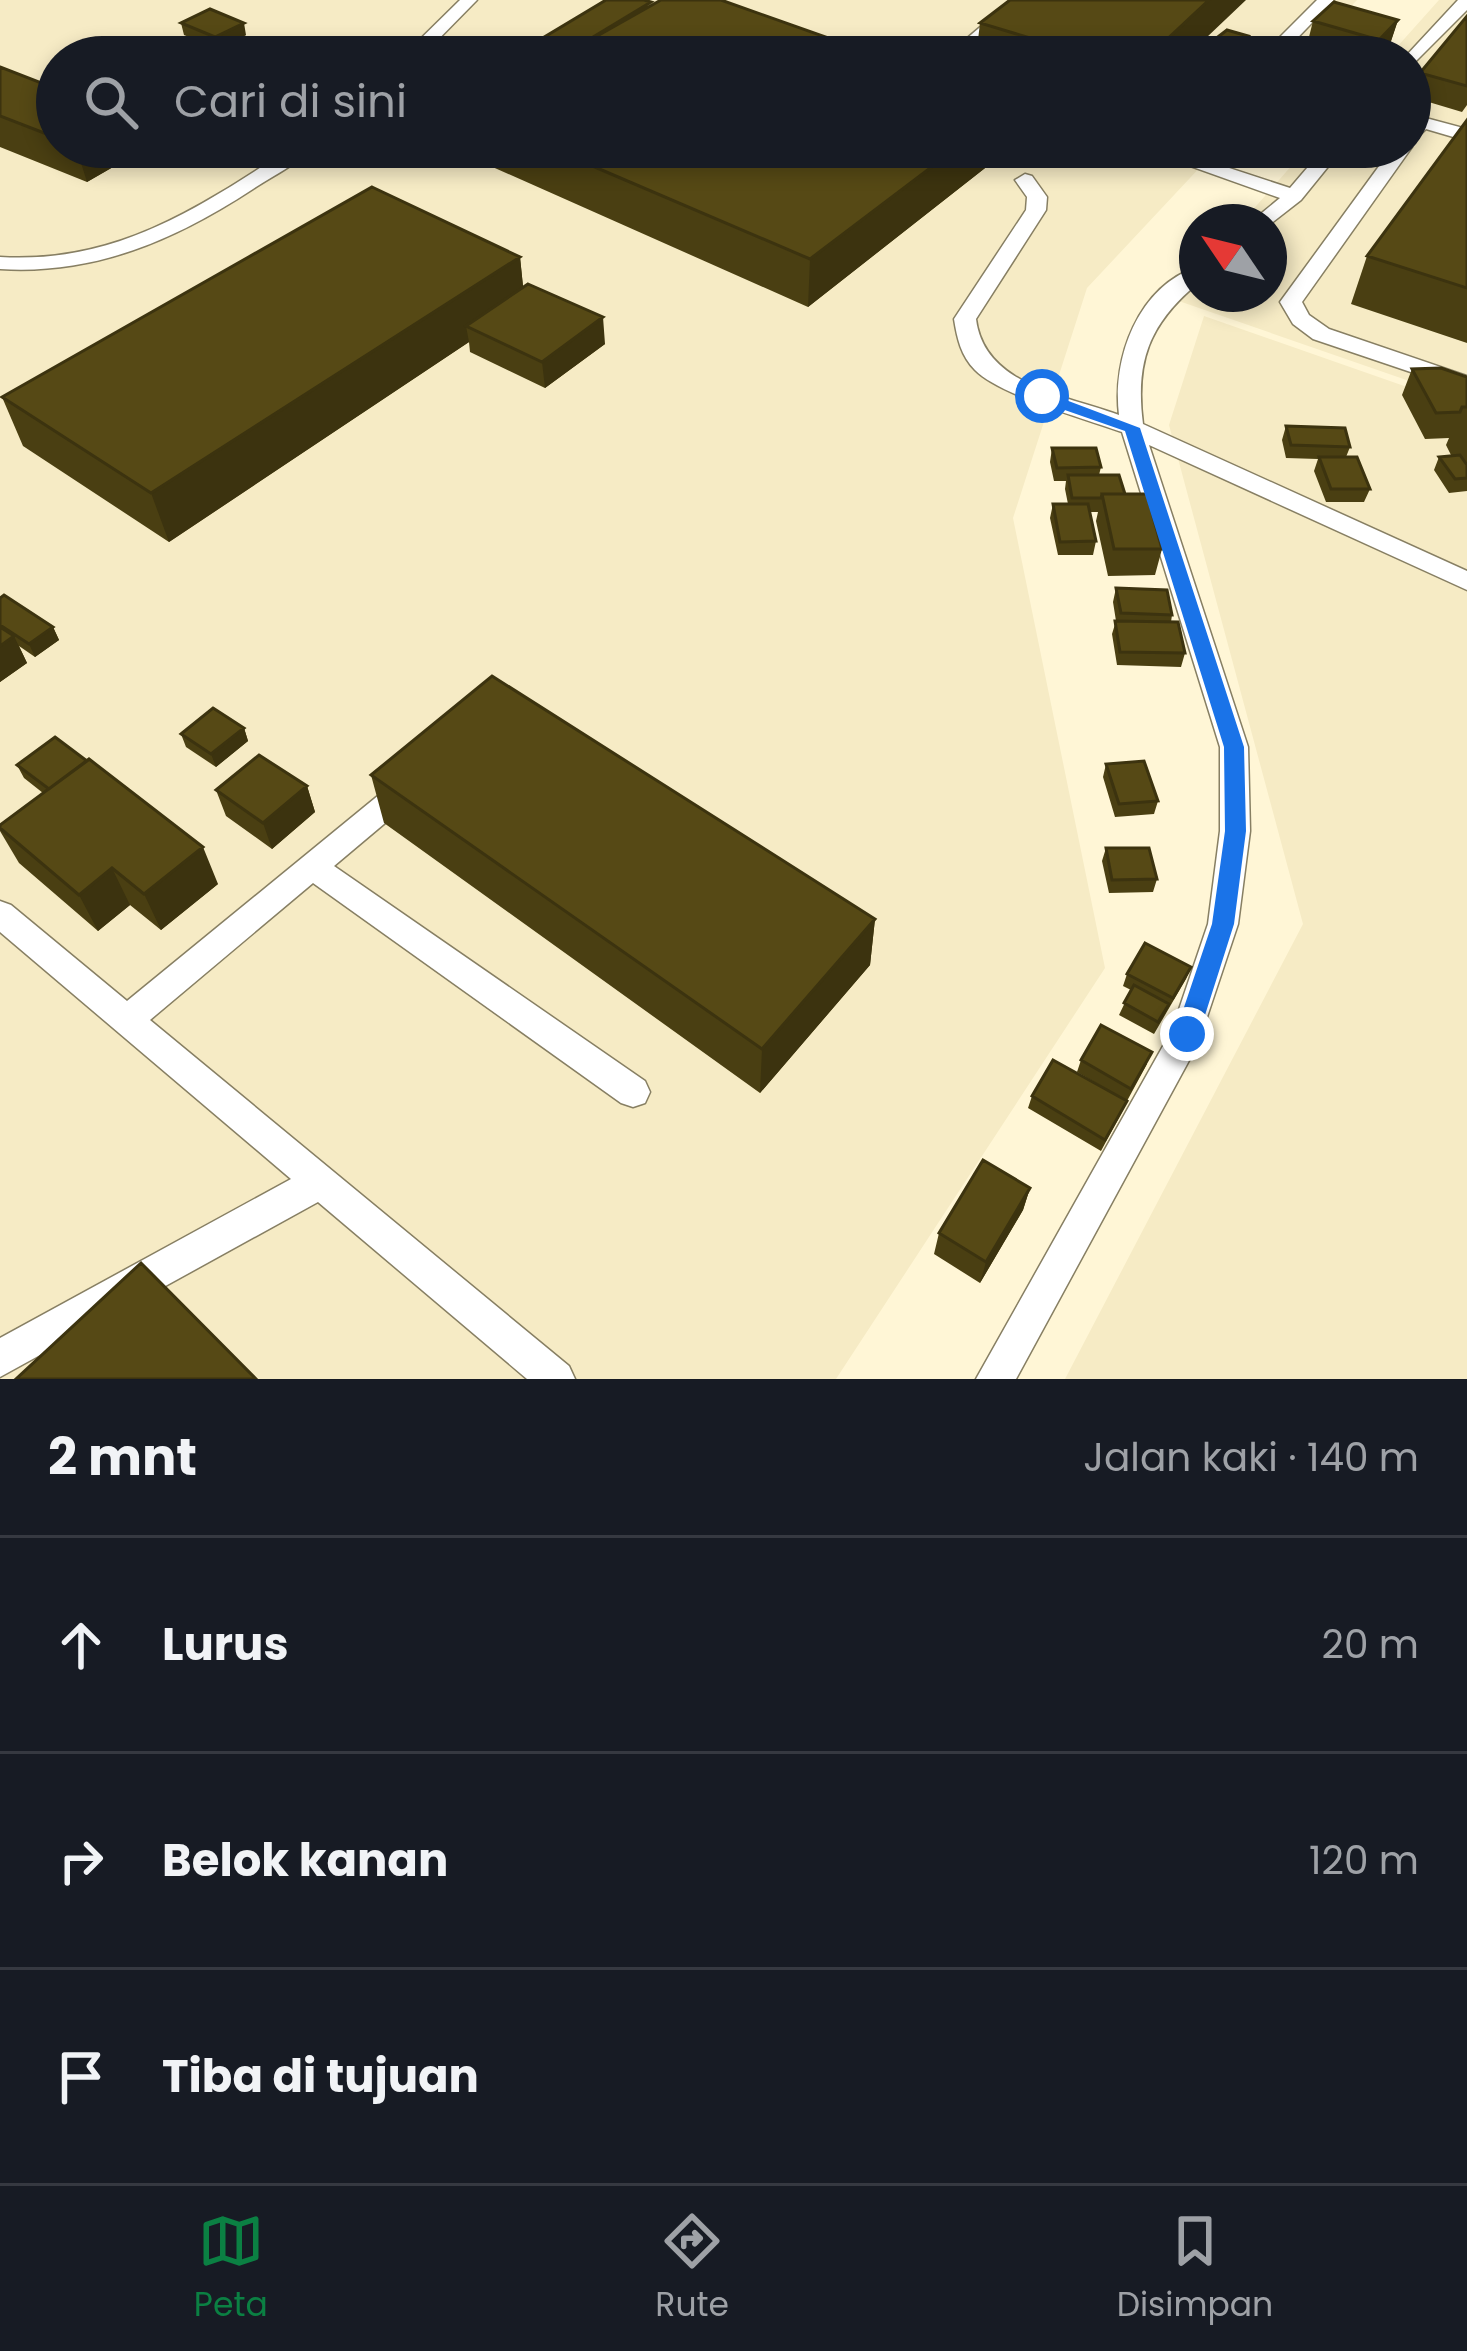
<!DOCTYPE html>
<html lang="id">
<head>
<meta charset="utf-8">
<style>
	:root { --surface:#171b24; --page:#242831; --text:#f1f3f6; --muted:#9ea1a6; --line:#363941; --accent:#0b8043 }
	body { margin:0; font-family:Poppins,sans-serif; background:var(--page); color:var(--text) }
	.compass { position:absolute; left:1179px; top:204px; width:108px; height:108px; border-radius:50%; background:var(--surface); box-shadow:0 6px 18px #0003; rotate:305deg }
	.stop { position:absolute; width:36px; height:36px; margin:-27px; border:9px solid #1a73e8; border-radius:50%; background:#fff }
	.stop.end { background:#1a73e8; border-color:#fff; box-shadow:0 3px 12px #0008 }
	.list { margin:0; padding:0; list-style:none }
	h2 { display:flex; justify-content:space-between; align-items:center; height:156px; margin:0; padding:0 48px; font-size:51px }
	h2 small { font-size:39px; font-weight:400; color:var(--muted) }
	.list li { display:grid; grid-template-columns:78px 1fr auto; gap:36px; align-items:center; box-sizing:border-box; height:216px; padding:0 48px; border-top:3px solid var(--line) }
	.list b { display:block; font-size:45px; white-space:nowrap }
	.list em { font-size:39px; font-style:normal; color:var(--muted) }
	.icon { flex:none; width:66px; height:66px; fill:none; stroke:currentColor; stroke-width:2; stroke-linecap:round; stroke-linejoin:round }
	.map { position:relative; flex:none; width:1467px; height:1379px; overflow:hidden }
	.search { position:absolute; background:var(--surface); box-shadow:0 6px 18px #0003; left:36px; right:36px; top:36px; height:132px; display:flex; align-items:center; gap:30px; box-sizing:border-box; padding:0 42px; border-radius:66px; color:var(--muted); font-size:45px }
	.sheet { height:804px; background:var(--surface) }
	nav { display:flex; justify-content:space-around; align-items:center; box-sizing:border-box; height:168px; border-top:3px solid var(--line); background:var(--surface); font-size:33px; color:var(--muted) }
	nav a { display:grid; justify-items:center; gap:6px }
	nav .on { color:var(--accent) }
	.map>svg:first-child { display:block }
</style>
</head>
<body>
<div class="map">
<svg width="1467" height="1379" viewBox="0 0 1467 1379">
	<rect width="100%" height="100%" fill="#fff6d6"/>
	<!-- built -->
	<path fill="#f6ebc5" d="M0 0H1357L1303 57H57V147H1219L1087 288 1013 518 1105 968 836 1379H0Z
		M1439 0H1467V401L1173 299 1197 272V294H1269V222H1242L1308 147H1410V57H1388Z
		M1204 316 1467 408V1379H1065L1303 924 1169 425Z"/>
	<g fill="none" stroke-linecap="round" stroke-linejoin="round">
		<!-- lane casing -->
		<g stroke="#877f63" stroke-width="3">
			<path id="lane" d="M460 0H477L421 57H402Z
				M1012 0H1030L964 57H945Z
				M1317 0H1334L1279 57H1260Z
				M1458 0H1467V10L1410 67V57H1405Z
				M1422 117 1467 129V141L1426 129 1410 144V125Z
				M1410 144 1412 147 1302 302 1309 315 1329 329 1467 376V391L1313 339 1293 324 1280 302 1393 147Z
				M292 147H314C297 164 273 176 253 189 175 240 95 275 0 269V257C116 264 199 208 292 147Z
				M1137 147H1165L1290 188 1325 147H1344L1301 200 1269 225 1251 222 1280 198Z
				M1025 174 1032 176 1047 197 1046 210 976 319C984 385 1064 395 1119 415 1112 358 1138 287 1197 267V284C1149 324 1135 362 1143 424L1467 571V590L1149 445 1248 747 1250 831 1238 924 1198 1044 1016 1379H976L1172 1030 1208 924 1220 831V747L1122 432C1086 419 999 395 975 370 961 356 957 338 954 319L1026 210 1027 197 1015 180Z
				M406 778 416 781 420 789 416 797 334 866 645 1081 650 1092 645 1103 633 1107 621 1103 313 883 150 1020 569 1366 575 1379H527L318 1202 0 1377V1338L291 1179 0 932V901L11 905 127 1001 396 781Z"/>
		</g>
		<!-- lane -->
		<use href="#lane" fill="#fff" fill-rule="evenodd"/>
	</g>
	<!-- wall -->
	<path fill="#4a3f12" d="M1467 16V105L1462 112 1412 97 1420 73Z
		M1398 20 1390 44 1378 57H1320L1326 50 1307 45 1313 21Z
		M181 23 246 35 218 49 184 35Z
		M980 23 1186 57H976Z
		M1210 43 1245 48 1234 57H1212L1207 56Z
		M0 67 57 89V147H137L139 152 87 182 0 147Z
		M1467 120V343L1351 304 1367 256Z
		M469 147H1009L1008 150 808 307 470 157Z
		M520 257 523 287 605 344 545 388 470 352 469 342 169 542 23 446 2 397Z
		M1412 369 1467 377V491L1449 493 1434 470 1439 457 1451 455 1446 445 1449 438 1425 439 1402 395Z
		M1286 426 1350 447 1346 457 1370 489 1364 502H1326L1314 471 1318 459 1286 458 1282 440Z
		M1052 448 1101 467 1099 475 1125 494 1162 549 1155 575 1108 576 1096 521 1098 512H1090L1096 541 1093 555H1058L1050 518 1053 504H1068L1065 489 1066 481H1054L1050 462Z
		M1116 588 1172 615 1171 622 1185 653 1181 667 1117 665 1112 634 1116 621 1113 602Z
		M0 598 53 627 59 640 35 657 19 646 27 663 0 682Z
		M244 728 248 741 216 767 186 747 181 734Z
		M1106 764 1158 801 1154 814 1115 817 1103 777Z
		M17 765 218 884 161 930 130 905 98 931 19 863 0 831V825L43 793 24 778Z
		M371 775 875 919 870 965 760 1093 384 823Z
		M307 786 315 812 272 849 226 816 216 790Z
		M1106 848 1157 879 1153 892 1109 893 1102 861Z
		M1191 967 1186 979 1154 1034 1119 1015 1131 990 1123 986 1127 974Z
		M1081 1060 1147 1064 1127 1101 1077 1072Z
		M1032 1096 1122 1112 1101 1151 1028 1108Z
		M1030 1188 1023 1210 980 1283 934 1254 939 1233Z"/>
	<!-- shaded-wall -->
	<path fill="#3c330f" d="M1209 0H1246L1186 57H1148Z
		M1398 20 1390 44 1378 57H1373L1379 40Z
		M244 23 246 35 218 49 215 37Z
		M1248 36 1245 48 1234 57H1229L1231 50Z
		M76 147H137L139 152 87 182Z
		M958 147H1009L1008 150 808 307 810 259Z
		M520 257 525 305 466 326 469 342 169 542 151 493Z
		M603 317 605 344 545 388 542 362Z
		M53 627 59 640 35 657 29 644Z
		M14 636 27 663 0 682V646Z
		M244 728 248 741 216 767 211 754Z
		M307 786 315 812 272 849 263 823Z
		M203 847 218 884 161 930 144 894Z
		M112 868 130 905 98 931 79 895Z
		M875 919 870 965 760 1093 762 1049Z
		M1030 1188 1023 1210 980 1283 986 1262Z"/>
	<!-- building -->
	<path fill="#564915" stroke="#3c330f" stroke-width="3" d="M606 0H644L651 2 560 57H511Z
		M661 0H721L882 57H560Z
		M1010 0H1209L1148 57H1094L980 23Z
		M1334 2 1398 20 1379 40 1313 21Z
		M210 9 244 23 215 37 181 23Z
		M1467 16V86L1420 73Z
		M1227 30 1248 36 1231 50 1210 43Z
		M1334 42 1368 51 1363 57H1320Z
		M173 44 204 57H147Z
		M0 67 57 89V138L0 116Z
		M1467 120V288L1367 256Z
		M548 147H958L810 259Z
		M372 187 520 257 151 493 2 397Z
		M528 284 603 317 542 362 466 326Z
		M1441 368 1467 377V407H1462L1460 412 1436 413 1412 369Z
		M1286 426 1345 428 1350 447 1291 445Z
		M1052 448H1096L1101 467 1057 468Z
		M1460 455 1467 465V478L1455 479 1439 457Z
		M1319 457H1357L1370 489H1331Z
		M1068 475H1119L1125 494H1102L1101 498H1072Z
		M1102 494H1147L1162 549H1114Z
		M1053 504H1088L1096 541 1060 542Z
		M1116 588 1167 590 1172 615 1121 613Z
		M4 595 53 627 29 644 0 625V598Z
		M1115 621 1178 622 1185 653 1120 652Z
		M0 627 14 636 0 646Z
		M492 676 875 919 762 1049 371 775Z
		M213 708 244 728 211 754 181 734Z
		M55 737 87 761 49 789 17 765Z
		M259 755 307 786 263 823 216 790Z
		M89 759 203 847 144 894 112 868 79 895 0 828V825Z
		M1144 761 1158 801 1119 804 1106 764Z
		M1106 848H1149L1157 879 1112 880Z
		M1145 943 1191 967 1173 998 1127 974Z
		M1134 985 1169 1004 1158 1022 1124 1003Z
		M1101 1025 1152 1052 1131 1089 1081 1060Z
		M1053 1060 1127 1101 1105 1140 1032 1096Z
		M983 1160 1030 1188 986 1262 939 1233Z
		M141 1263 256 1379H16Z"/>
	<!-- route -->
	<path fill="#1a73e8" d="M1042 391 1140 428 1244 747 1246 831 1234 924 1199 1034 1187 1044 1175 1034 1212 924 1225 831 1224 747 1125 431 1036 400Z"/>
</svg>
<svg class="compass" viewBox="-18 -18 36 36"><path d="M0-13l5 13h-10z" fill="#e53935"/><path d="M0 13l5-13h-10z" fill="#9ea1a6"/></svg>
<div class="stop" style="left:1042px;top:396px"></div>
<div class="stop end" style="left:1187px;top:1034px"></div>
<div class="search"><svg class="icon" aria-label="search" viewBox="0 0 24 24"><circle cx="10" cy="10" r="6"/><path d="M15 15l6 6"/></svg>Cari di sini</div>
</div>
<section class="sheet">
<h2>2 mnt<small>Jalan kaki · 140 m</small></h2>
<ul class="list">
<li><svg class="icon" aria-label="ahead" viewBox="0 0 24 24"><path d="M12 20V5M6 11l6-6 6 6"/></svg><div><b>Lurus</b></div><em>20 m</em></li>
<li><svg class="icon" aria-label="right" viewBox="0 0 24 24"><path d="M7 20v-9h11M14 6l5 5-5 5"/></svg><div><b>Belok kanan</b></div><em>120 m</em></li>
<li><svg class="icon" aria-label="arrive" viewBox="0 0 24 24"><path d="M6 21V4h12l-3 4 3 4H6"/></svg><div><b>Tiba di tujuan</b></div></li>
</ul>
</section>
<nav>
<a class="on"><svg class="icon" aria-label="map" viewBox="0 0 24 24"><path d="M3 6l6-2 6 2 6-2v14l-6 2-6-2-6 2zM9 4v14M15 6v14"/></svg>Peta</a>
<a><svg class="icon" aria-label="directions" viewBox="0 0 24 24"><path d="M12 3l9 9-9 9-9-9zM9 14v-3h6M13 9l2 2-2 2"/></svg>Rute</a>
<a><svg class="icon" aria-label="saved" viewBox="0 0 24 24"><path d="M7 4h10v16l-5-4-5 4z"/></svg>Disimpan</a>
</nav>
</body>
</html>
